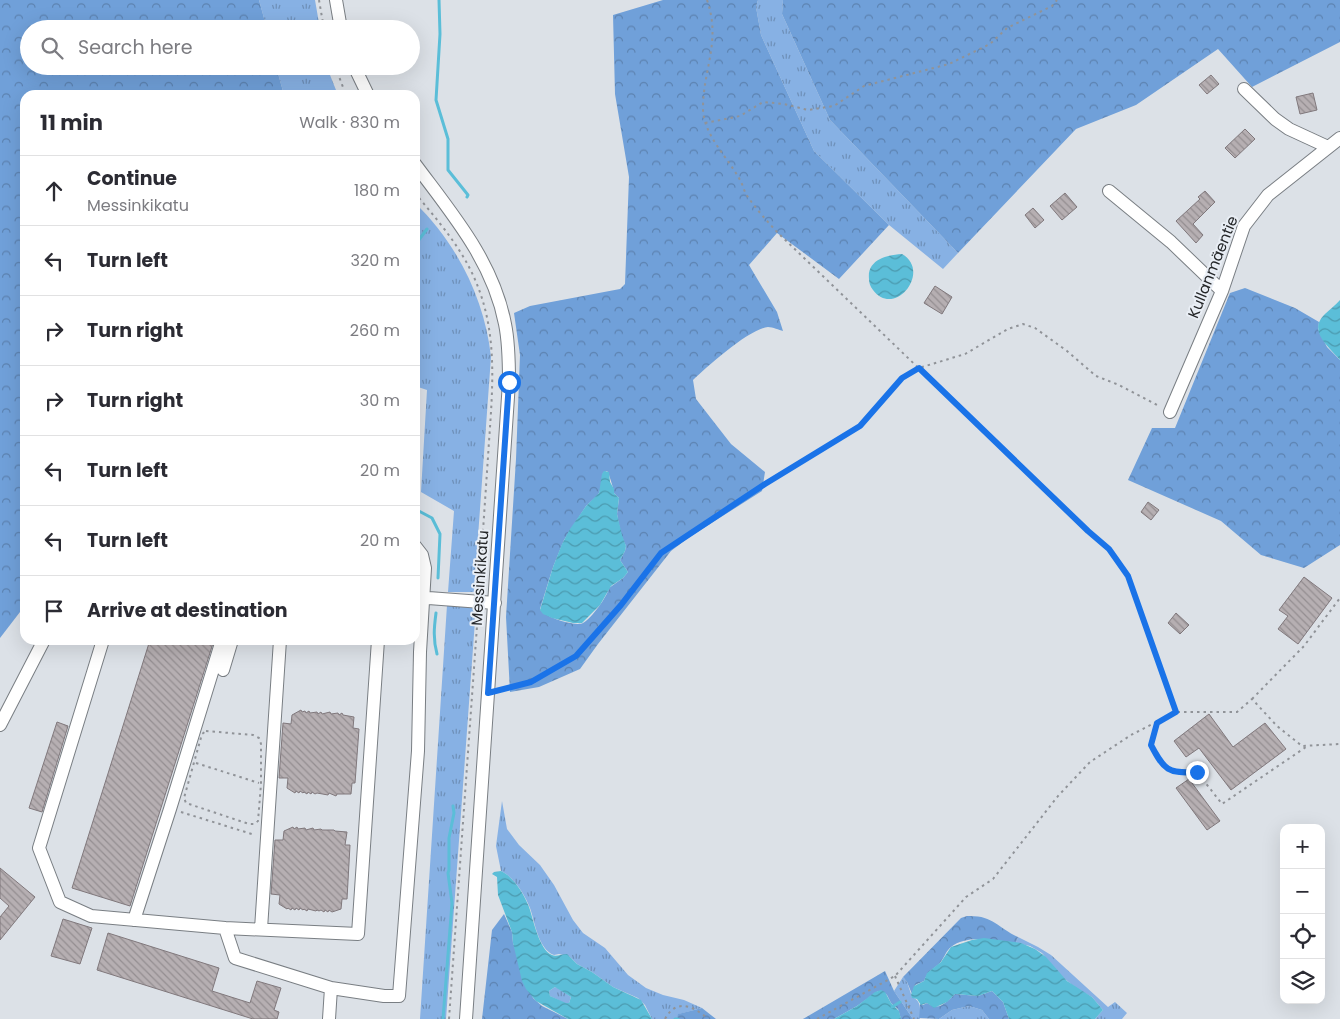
<!DOCTYPE html>
<html lang="en">
<head>
<meta charset="utf-8">
<style>
	:root { --surface:#fff; --page:#f2f2f3; --text:#2b2b33; --muted:#7c7c81; --line:#e1e1e2 }
	body { margin:0; font-family:Poppins,sans-serif; background:var(--page); color:var(--text) }
	.controls { position:absolute; right:15px; bottom:15px; display:grid; overflow:hidden; border-radius:10px; box-shadow:0 5px 20px #0002 }
	.controls button { width:45px; height:45px; display:grid; place-items:center; padding:0; border:0; border-bottom:1px solid var(--line); background:var(--surface); color:var(--text); font:25px sans-serif }
	.stop { position:absolute; width:15px; height:15px; margin:-11px; border:4px solid #1a73e8; border-radius:50%; background:#fff }
	.stop.end { background:#1a73e8; border-color:#fff; box-shadow:0 1px 5px #0008 }
	.list { margin:0; padding:0; list-style:none }
	h2 { display:flex; justify-content:space-between; align-items:center; height:65px; margin:0; padding:0 20px; font-size:21px }
	h2 small { font-size:16px; font-weight:400; color:var(--muted) }
	.list li { display:grid; grid-template-columns:32px 1fr auto; gap:15px; align-items:center; box-sizing:border-box; height:70px; padding:0 20px; border-top:1px solid var(--line) }
	.list b { display:block; font-size:19px; white-space:nowrap }
	.list p { margin:0; font-size:16px; white-space:nowrap; color:var(--muted) }
	.list em { font-size:16px; font-style:normal; color:var(--muted) }
	.icon { flex:none; width:28px; height:28px; fill:none; stroke:currentColor; stroke-width:2; stroke-linecap:round; stroke-linejoin:round }
	.map { position:relative; flex:none; width:1340px; height:1019px; overflow:hidden }
	.search { position:absolute; background:var(--surface); box-shadow:0 5px 20px #0002; left:20px; top:20px; width:400px; height:55px; display:flex; align-items:center; gap:12px; box-sizing:border-box; padding:0 18px; border-radius:28px; color:var(--muted); font-size:19px }
	.panel { position:absolute; background:var(--surface); box-shadow:0 5px 20px #0002; left:20px; top:90px; width:400px; height:555px; border-radius:15px }
	.map>svg:first-child { display:block }
</style>
</head>
<body>
<div class="map">
<svg width="1340" height="1019" viewBox="0 0 1340 1019">
	<defs>
		<pattern id="grass-tufts" width="24" height="20" patternUnits="userSpaceOnUse" patternTransform="scale(1.25)"><rect width="24" height="20" fill="#87b1e4"/><path d="M3 7l-1-3M5 7V3M7 7l1-3M15 17l-1-3M17 17v-4M19 17l1-3" fill="none" stroke="#6e90b9"/></pattern>
		<pattern id="forest-crowns" width="20" height="18" patternUnits="userSpaceOnUse" patternTransform="scale(1.25)"><rect width="20" height="18" fill="#70a0d9"/><path d="M2 6a3 3 0 1 1 6 0M12 15a3 3 0 1 1 6 0" fill="none" stroke="#5c82b0"/></pattern>
		<pattern id="water-waves" width="16" height="10" patternUnits="userSpaceOnUse" patternTransform="scale(1.25)"><rect width="16" height="10" fill="#5bbed8"/><path d="M0 5q4-4 8 0t8 0" fill="none" stroke="#4b9aaf"/></pattern>
		<pattern id="building-back-hatch" width="6" height="6" patternUnits="userSpaceOnUse" patternTransform="scale(1.25)"><rect width="6" height="6" fill="#b6afb2"/><path d="M-1 5l2 2M0 0l6 6M5-1l2 2" fill="none" stroke="#948e91"/></pattern>
	</defs>
	<rect width="100%" height="100%" fill="#dce1e7"/>
	<!-- grass -->
	<path fill="url(#grass-tufts)" d="M259 0H315L320 29H267Z
		M758 0H783L782 14 830 120 958 253 943 269 889 225 814 151 761 35 756 7Z
		M276 66H328L330 75 338 95H284Z
		M415 203C457 243 485 300 491 357L474 592H448L454 511 421 492 427 390 415 386Z
		M447 605 476 607 446 1019H420Z
		M502 801 507 829 519 845 540 865 554 885 573 920 583 933 605 948 628 975 646 988 663 995 684 1000 702 1008 679 1014 677 1019H652L645 1005 638 998 613 987 592 972 577 964 569 956 559 954 554 955C538 949 535 922 530 908 525 895 514 877 501 871L496 846Z
		M1018 937 1038 947 1051 955 1108 1007 1115 1002 1127 1013 1122 1019H1095L1103 1010 1092 997 1076 988 1060 975 1042 953 1030 946 1016 943Z
		M903 977 907 982 912 997C923 1002 919 1010 920 1019H913L894 991Z
		M555 987 558 988 571 997 569 1003 566 1004 550 996 549 991Z
		M969 1006 982 1010 989 1019H939L952 1010Z"/>
	<!-- forest -->
	<path fill="url(#forest-crowns)" fill-rule="evenodd" d="M0 0H259L267 29H29V66H276L284 95H25V600L20 612 0 638Z
		M663 0H758L756 7 761 35 814 151 889 225 839 279 777 233 749 265 777 312 783 331C779 330 773 327 768 327 749 329 708 366 693 380L696 399 731 444 765 472 762 491 688 538 671 551 598 644 580 669 539 687 510 692 506 617 516 459 520 355 514 313 530 306 620 289 625 284 629 177 615 94 613 15ZM607 471C609 473 614 490 614 493L619 498 617 514 621 535 626 546 625 551 620 560 628 572 623 578 609 588C607 597 592 618 583 623 575 627 544 617 540 609L553 567 564 540 586 506 598 495 601 488 603 473Z
		M783 0H1340V42L1252 87 1218 49 1136 105 1076 129 958 253 830 120 782 14Z
		M1245 288 1295 308 1319 322 1318 329 1327 347 1340 360V545L1304 568 1261 555 1221 521 1128 480 1152 428H1175L1230 293Z
		M504 914 512 932 513 943 533 998 542 1006 568 1019H482L492 930Z
		M967 916C993 915 997 927 1018 937L1016 943C997 942 968 933 951 947 946 951 945 956 942 960 935 970 930 967 924 981L915 985 912 994 907 982 903 977 961 918Z
		M885 971 894 991 913 1019H901L898 1009 891 1003 887 995 882 991H878L857 1006 834 1019H803Z
		M992 991 1003 1002 1009 1019H989L982 1010 969 1006 952 1010 939 1019 919 1018 920 1004 923 1005 927 1003C939 1012 946 1002 955 994L978 996Z
		M702 1008 716 1019H677L678 1014Z"/>
	<!-- water -->
	<path fill="url(#water-waves)" fill-rule="evenodd" d="M902 254C932 271 895 319 873 290 870 286 869 283 869 279 867 260 886 255 902 254Z
		M1340 300V360C1329 347 1307 331 1325 314 1330 309 1336 305 1340 300Z
		M604 471 609 472 610 482 614 489V493L619 498 617 514 622 535 626 546 625 551 620 560 628 572 623 578 611 586 600 605 582 623H573L552 618 543 614 540 610 553 567 562 544 570 529 586 506 599 493 602 474Z
		M501 871C514 877 524 894 529 907 533 918 539 950 552 955 556 957 562 954 567 954L577 964 592 972 613 987 641 1000 652 1019H568L536 1001 526 989 522 981 513 943 512 932 498 895 497 877 492 874 494 872ZM555 987 571 997 569 1003H566L550 996 549 991Z
		M984 938 1021 943 1035 949 1046 957 1067 981 1092 997 1103 1010 1095 1019H1009L1003 1002 992 991 978 996 955 994 947 1002 934 1008 927 1003 921 1005 917 999 912 998 911 995 914 986 924 981 927 973 941 962 951 947 972 940Z
		M881 990 885 992 891 1003 899 1011 901 1019H834L857 1006 875 992Z"/>
	<g fill="none" stroke-linecap="round" stroke-linejoin="round">
		<!-- stream -->
		<path stroke="#5bbed8" stroke-width="3" d="M439 0 440 34 436 100 448 139V170L468 195 467 197
			M415 245 427 229
			M415 509 432 518 440 534 438 578
			M436 613C434 628 433 639 437 654
			M449 870V838L454 813 453 806
			M892 1007 900 1002
			M443 1019 452 903 448 873 449 870
			M675 1019H678"/>
	</g>
	<!-- building -->
	<path fill="url(#building-back-hatch)" stroke="#80787c" d="M1211 75 1219 84 1207 94 1199 85Z
		M1313 93 1317 110 1300 114 1296 97Z
		M1245 129 1255 139 1235 158 1225 148Z
		M1205 191 1215 202 1193 224 1203 235 1196 243 1176 221 1200 199 1198 197Z
		M1065 193 1077 207 1062 220 1050 206Z
		M1033 208 1044 220 1035 228 1025 215Z
		M935 286 952 297 942 314 924 303Z
		M1148 502 1159 510 1151 520 1141 512Z
		M1304 577 1332 598 1298 644 1278 629 1288 616 1279 610Z
		M1176 613 1189 625 1180 634 1168 623Z
		M150 640H214L130 906 72 888Z
		M301 710 302 712 305 711 306 713 309 711 310 713 317 712 318 714 321 712 322 714 330 712 331 714 338 713 339 715 342 713 343 715 354 717 353 728 359 729 355 783H352L351 794H337L336 796 329 793 328 795 317 793 315 794 312 792 311 794 308 792 307 794 304 792 303 793 300 791 299 793 296 791 295 793 287 788 288 778H279L283 723 291 724 292 715Z
		M1209 714 1233 747 1265 723 1286 749 1231 790 1199 748 1186 757 1174 741Z
		M57 722 68 726 42 812 29 808Z
		M1189 779 1220 821 1207 830 1176 788Z
		M293 827 294 829 297 827 298 829 305 828 306 830 313 828 314 830 321 829 322 830H334L335 831 347 832 345 845H350L347 899H342L341 909 332 912 329 910 328 912 325 910 324 912 321 910 319 911 317 910 316 911 308 909 307 911 304 909 303 910 300 908 299 910 296 908 295 910 292 908 291 910 288 908 287 909 279 904 280 895 271 894 275 840H283L284 831Z
		M0 868 35 897 0 940V917L9 906 0 898Z
		M63 919 92 928 80 964 51 956Z
		M108 933 219 968 212 991 250 1003 257 981 281 988 274 1010 279 1012 277 1019H253L97 970Z"/>
	<g fill="none" stroke-linecap="round" stroke-linejoin="round">
		<!-- minor casing -->
		<g stroke="#797e83" stroke-width="14">
			<path id="minor" d="M336 0 341 29
				M354 66 368 95
				M1244 89 1275 119 1289 129 1328 147
				M415 164C452 214 493 261 505 324 509 343 509 363 509 382L466 1019
				M1109 191 1171 242 1222 291
				M1170 412 1222 291 1244 226 1268 195 1340 138
				M415 597 495 603
				M103 640 39 848 60 902 91 916 225 928
				M223 670 232 640
				M0 725 44 640
				M134 920 170 809 222 640
				M261 929 280 640
				M331 988 384 996H399L418 751 420 652 425 568 422 555 415 546
				M329 1019 331 988 235 958 225 928 358 934 378 640"/>
		</g>
		<!-- path -->
		<path stroke="#909398" stroke-width="2" stroke-dasharray="2.5 4" stroke-linecap="butt" d="M319 0 324 29
			M707 0C721 40 704 67 703 106 702 134 727 156 740 180 743 185 744 192 748 197 756 209 767 221 777 232L1088 531 1109 549 1128 576 1176 712
			M335 66 346 95
			M705 123 740 116 763 102 784 104 808 110 834 106 864 86 949 64 990 44 1007 28 1052 6 1057 0
			M415 193C434 216 455 240 469 267 501 328 492 391 488 457 485 501 482 546 479 590
			M500 690 531 682 576 656 621 605 661 553 765 484 860 425 902 378 919 368 965 354 1008 329 1023 324 1035 328 1067 351 1096 376 1119 385 1159 406
			M1252 699 1304 646 1340 598
			M1157 723 1151 745C1164 770 1168 774 1197 772L1222 804 1306 747
			M206 731 253 735 259 738 261 744V784L258 821 254 824H249L186 803 184 798 202 734Z
			M196 763 259 783
			M181 812 255 835
			M895 976 914 1019
			M449 1019 478 612
			M665 1019C676 998 694 1006 708 1019
			M817 1019 895 976 966 897 993 879 1058 796 1090 762 1131 735 1176 712H1237L1252 699 1277 726 1302 746 1340 744"/>
		<!-- minor -->
		<use href="#minor" stroke="#fff" stroke-width="12"/>
	</g>
	<g fill="none" stroke-linecap="round" stroke-linejoin="round">
		<!-- route -->
		<path stroke="#1a73e8" stroke-width="6" d="M509 382 488 693 531 682 576 656 621 605 661 553 765 484 860 426 902 378 919 368 1088 531 1109 549 1128 576 1176 712 1157 723 1151 745C1164 770 1168 774 1197 772"/>
	</g>
	<g text-anchor="middle" stroke-width="4" stroke-linejoin="round" paint-order="stroke">
		<!-- street labels -->
		<g font-size="15" fill="#242628" stroke="#e9eef5">
			<text transform="translate(1213 267) rotate(-68)" y="5">Kullanmäentie</text>
			<text transform="translate(480 578) rotate(-86)" y="5">Messinkikatu</text>
		</g>
	</g>
</svg>
<div class="controls">
<button>+</button>
<button>−</button>
<button><svg class="icon" aria-label="locate" viewBox="0 0 24 24"><circle cx="12" cy="12" r="6"/><path d="M12 2v4M12 18v4M2 12h4M18 12h4"/></svg></button>
<button><svg class="icon" aria-label="layers" viewBox="0 0 24 24"><path d="M12 4l9 5-9 5-9-5zM3 14l9 5 9-5"/></svg></button>
</div>
<div class="stop" style="left:509px;top:382px"></div>
<div class="stop end" style="left:1197px;top:772px"></div>
<div class="search"><svg class="icon" aria-label="search" viewBox="0 0 24 24"><circle cx="10" cy="10" r="6"/><path d="M15 15l6 6"/></svg>Search here</div>
<section class="panel">
<h2>11 min<small>Walk · 830 m</small></h2>
<ul class="list">
<li><svg class="icon" aria-label="ahead" viewBox="0 0 24 24"><path d="M12 20V5M6 11l6-6 6 6"/></svg><div><b>Continue</b><p>Messinkikatu</p></div><em>180 m</em></li>
<li><svg class="icon" aria-label="left" viewBox="0 0 24 24"><path d="M17 20v-9H6M10 6l-5 5 5 5"/></svg><div><b>Turn left</b></div><em>320 m</em></li>
<li><svg class="icon" aria-label="right" viewBox="0 0 24 24"><path d="M7 20v-9h11M14 6l5 5-5 5"/></svg><div><b>Turn right</b></div><em>260 m</em></li>
<li><svg class="icon" aria-label="right" viewBox="0 0 24 24"><path d="M7 20v-9h11M14 6l5 5-5 5"/></svg><div><b>Turn right</b></div><em>30 m</em></li>
<li><svg class="icon" aria-label="left" viewBox="0 0 24 24"><path d="M17 20v-9H6M10 6l-5 5 5 5"/></svg><div><b>Turn left</b></div><em>20 m</em></li>
<li><svg class="icon" aria-label="left" viewBox="0 0 24 24"><path d="M17 20v-9H6M10 6l-5 5 5 5"/></svg><div><b>Turn left</b></div><em>20 m</em></li>
<li><svg class="icon" aria-label="arrive" viewBox="0 0 24 24"><path d="M6 21V4h12l-3 4 3 4H6"/></svg><div><b>Arrive at destination</b></div></li>
</ul>
</section>
</div>
</body>
</html>
